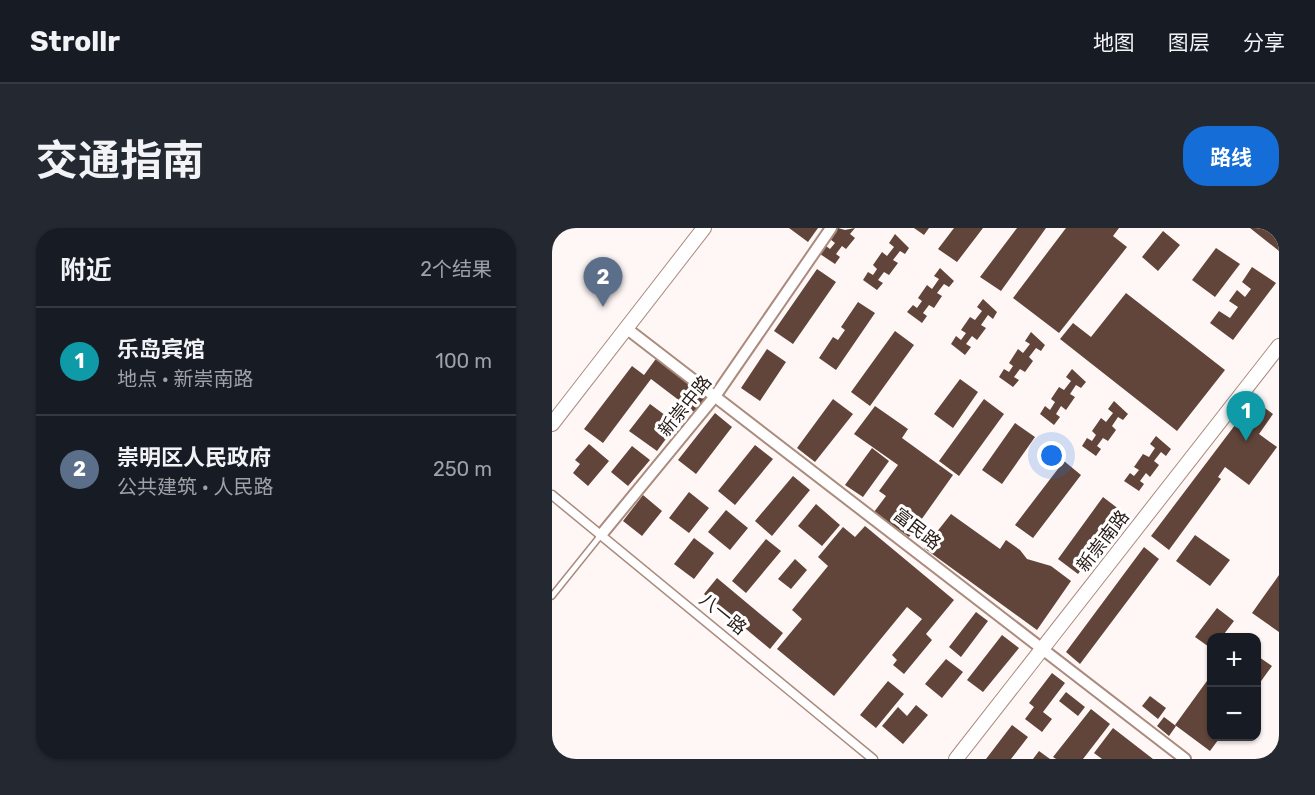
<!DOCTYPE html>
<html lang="zh">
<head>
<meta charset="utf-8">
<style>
	:root { --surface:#171b24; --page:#242831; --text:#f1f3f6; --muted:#9ea1a6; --line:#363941; --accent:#156ed7 }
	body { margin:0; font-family:Rubik,"Noto Sans SC",sans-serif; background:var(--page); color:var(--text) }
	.controls { position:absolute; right:18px; bottom:18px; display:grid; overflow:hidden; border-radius:12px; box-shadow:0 2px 4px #0004 }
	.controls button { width:54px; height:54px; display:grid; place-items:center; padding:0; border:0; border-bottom:2px solid var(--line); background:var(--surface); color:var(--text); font:30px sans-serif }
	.you { position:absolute; left:500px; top:228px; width:21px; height:21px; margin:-15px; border:4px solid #fff; border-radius:50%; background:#1a73e8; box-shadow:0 0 0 9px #1a73e833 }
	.badge { display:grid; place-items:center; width:39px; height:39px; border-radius:50%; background:var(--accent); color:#fff; font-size:20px; font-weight:700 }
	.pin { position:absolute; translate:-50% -50px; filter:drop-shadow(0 2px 3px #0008) }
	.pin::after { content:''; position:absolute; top:32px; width:21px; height:18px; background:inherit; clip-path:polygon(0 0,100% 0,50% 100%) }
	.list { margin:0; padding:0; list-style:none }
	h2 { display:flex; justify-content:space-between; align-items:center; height:78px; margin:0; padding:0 24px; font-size:26px }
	h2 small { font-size:20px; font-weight:400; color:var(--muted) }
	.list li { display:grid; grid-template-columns:39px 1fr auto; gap:18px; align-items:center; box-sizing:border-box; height:108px; padding:0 24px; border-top:2px solid var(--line) }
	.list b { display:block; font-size:22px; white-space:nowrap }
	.list p { margin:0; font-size:20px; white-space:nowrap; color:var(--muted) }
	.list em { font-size:20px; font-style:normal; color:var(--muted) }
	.map { position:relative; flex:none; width:727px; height:531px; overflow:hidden; border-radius:24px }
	header { display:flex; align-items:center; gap:36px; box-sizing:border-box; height:84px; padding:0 30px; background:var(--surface); border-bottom:2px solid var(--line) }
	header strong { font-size:28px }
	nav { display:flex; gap:33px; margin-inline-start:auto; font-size:21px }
	.intro { display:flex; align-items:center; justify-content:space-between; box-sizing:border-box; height:144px; padding:0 36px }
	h1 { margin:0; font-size:42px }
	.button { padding:15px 27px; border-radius:24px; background:var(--accent); color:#fff; font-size:21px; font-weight:700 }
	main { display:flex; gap:36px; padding:0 36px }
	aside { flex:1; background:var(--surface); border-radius:24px; box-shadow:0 2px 4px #0004 }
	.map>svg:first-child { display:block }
</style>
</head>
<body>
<header>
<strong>Strollr</strong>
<nav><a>地图</a><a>图层</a><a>分享</a></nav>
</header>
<div class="intro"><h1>交通指南</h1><a class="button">路线</a></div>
<main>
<aside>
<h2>附近<small>2个结果</small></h2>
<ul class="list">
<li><span class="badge" style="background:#0f9aa8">1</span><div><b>乐岛宾馆</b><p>地点 · 新崇南路</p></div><em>100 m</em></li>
<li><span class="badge" style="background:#5c6f8a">2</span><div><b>崇明区人民政府</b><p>公共建筑 · 人民路</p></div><em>250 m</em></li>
</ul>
</aside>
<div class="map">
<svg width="727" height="531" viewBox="0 0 727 531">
	<rect width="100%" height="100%" fill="#fff7f5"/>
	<!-- building -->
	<path fill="#61453a" d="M237 0H266L256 14Z
		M286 0 293 2 303 0 298 6 303 10 294 21 290 18 284 26 288 29 283 36 268 26 274 18 278 21 283 15 278 11Z
		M362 0H377L372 7Z
		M402 0H431L405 34 386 21Z
		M465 0H494L449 63 428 49Z
		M514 0H567L561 8 575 19 507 105 461 70Z
		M698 0H727V23Z
		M611 3 628 17 606 43 590 29Z
		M343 6 357 20 353 26 348 23 341 32 346 35 337 47 332 44 326 52 331 55 325 62 311 52 316 44 321 47 325 41 321 37 330 24 335 28 342 19 337 15Z
		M664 20 688 36 663 69 640 52Z
		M700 39 724 55 681 112 658 95 667 83 678 90 686 79 677 73 685 62 693 69 699 61 690 54Z
		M388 40 402 53 397 59 392 56 385 65 390 68 382 80 377 77 371 85 375 88 370 95 355 84 361 77 365 80 370 73 366 70 375 57 380 61 387 51 382 48Z
		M265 41 284 54 241 116 222 103Z
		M574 65 673 142 625 203 508 111 521 95 539 109Z
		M431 71 445 84 441 91 436 87 429 97 434 100 425 112 420 108 414 116 419 119 413 127 399 116 404 108 409 112 414 105 409 102 418 89 423 92 430 83 425 79Z
		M306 74 323 85 284 142 267 130 281 109 286 112 293 102 289 99Z
		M343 103 362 117 318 178 299 164Z
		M479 104 493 117 489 123 484 120 477 129 481 133 473 144 468 141 462 149 467 152 461 159 447 149 452 141 457 144 461 138 457 135 466 121 471 125 478 116 473 113Z
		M215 121 234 134 208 173 189 160Z
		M106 128 159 168 145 186 99 151 51 215 32 201 80 138 92 147Z
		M520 141 534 154 529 160 524 157 518 166 523 169 514 182 509 178 504 186 508 189 502 197 488 186 493 178 498 182 503 174 499 171 507 159 512 162 519 153 514 149Z
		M408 151 426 164 401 200 382 186Z
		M281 171 301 186 263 234 245 220Z
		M432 171 452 186 407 248 387 233Z
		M702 172 721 186 707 206 725 219 697 257 673 239 666 249 669 251 617 322 599 308Z
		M562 173 576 186 571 192 566 189 560 198 564 202 556 213 551 210 545 218 549 221 544 228 530 218 535 210 540 213 544 207 540 203 549 190 554 194 561 185 556 181Z
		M98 176 125 196 105 223 77 203Z
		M323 178 356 201 350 210 401 247 357 309 322 284 334 268 327 263 346 237 302 206Z
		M163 185 180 199 144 246 126 232Z
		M463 195 483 209 450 256 430 242Z
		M604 208 619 221 614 228 609 224 602 233 607 237 598 249 594 245 588 253 592 256 587 263 572 253 578 245 582 248 587 242 582 239 591 226 597 229 603 220 598 216Z
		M37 216 57 233 36 258 21 245 28 236 23 232Z
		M203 217 221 231 183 277 166 263Z
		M80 218 98 232 76 258 59 244Z
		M320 220 337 233 311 269 293 257Z
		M512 233 529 247 481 310 463 297Z
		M241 248 258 262 220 308 203 293Z
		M137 264 157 280 137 305 117 290Z
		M91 267 110 283 90 308 71 293Z
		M551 269 572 285 526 346 506 331Z
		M264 276 288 297 270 318 246 298Z
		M174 282 196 300 178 322 156 304Z
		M399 286 448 321 454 312 468 322 475 331 499 338 519 353 485 402 372 320Z
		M313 298 402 372 374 406 380 412 352 446 341 437 345 432 340 427 370 391 355 379 282 468 225 421 250 391 240 382 276 338 266 329 291 299 303 309Z
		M643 307 678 332 658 358 624 333Z
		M142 310 162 325 142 351 122 336Z
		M214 311 229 323 194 365 180 353Z
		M592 319 607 331 528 436 514 424Z
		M243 331 255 342 239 361 226 351Z
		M727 347V404L700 385Z
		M165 350 231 405 218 421 152 366Z
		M665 380 682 393 669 410H660V421L643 409Z
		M424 384 436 393 409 429 397 419Z
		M450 407 467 420 431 464 415 452Z
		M704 427 720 438 704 460Z
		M394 431 411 444 390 470 373 456Z
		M500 445 513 455 491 484 500 491 490 504 473 491 482 479 477 475Z
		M660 446V508H669L658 523 623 497Z
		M336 453 352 466 324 500 308 487Z
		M514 464 533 479 526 488 507 473Z
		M598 468 614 480 606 491 590 478Z
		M364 477 376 487 351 516 330 498 346 479 355 488Z
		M539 481 558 496 531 531H504L501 529Z
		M612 489 624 498 617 508 605 498Z
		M460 497 476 509 459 531H434Z
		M561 500 601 531H550L542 525Z
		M487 523 498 531H481Z"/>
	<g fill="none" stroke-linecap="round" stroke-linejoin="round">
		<!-- service casing -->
		<g stroke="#ab8b7e" stroke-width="8">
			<path id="service" d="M0 368 49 307"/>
		</g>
		<!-- pedestrian casing -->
		<g stroke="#ab8b7e" stroke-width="11">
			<path id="pedestrian" d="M0 267 321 531"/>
		</g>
		<!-- minor casing -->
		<g stroke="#ab8b7e" stroke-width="14">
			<path id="minor" d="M74 100 633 531
				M49 307 164 167 279 0"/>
		</g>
		<!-- tertiary casing -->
		<g stroke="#ab8b7e" stroke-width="16">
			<path id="tertiary" d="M0 196 152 0
				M404 531 727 118"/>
		</g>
		<!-- service -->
		<use href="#service" stroke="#fff" stroke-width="5"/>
		<!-- pedestrian -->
		<use href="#pedestrian" stroke="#fff" stroke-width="8"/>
		<!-- minor -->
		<use href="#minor" stroke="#fff" stroke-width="10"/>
		<!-- tertiary -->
		<use href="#tertiary" stroke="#fff" stroke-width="14"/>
	</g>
	<g text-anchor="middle" stroke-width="6" stroke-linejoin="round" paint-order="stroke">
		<!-- street labels -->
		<g font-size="18" fill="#261914" stroke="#fff">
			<text transform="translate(133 178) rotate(-51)" y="6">新崇中路</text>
			<text transform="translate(365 301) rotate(38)" y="6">富民路</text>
			<text transform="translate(551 313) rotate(-52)" y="6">新崇南路</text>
			<text transform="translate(171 386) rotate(39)" y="6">八一路</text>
		</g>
	</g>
</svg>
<div class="controls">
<button>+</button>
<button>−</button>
</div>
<div class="you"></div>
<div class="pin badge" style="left:694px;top:213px;background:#0f9aa8">1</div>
<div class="pin badge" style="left:51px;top:79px;background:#5c6f8a">2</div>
</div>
</main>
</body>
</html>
